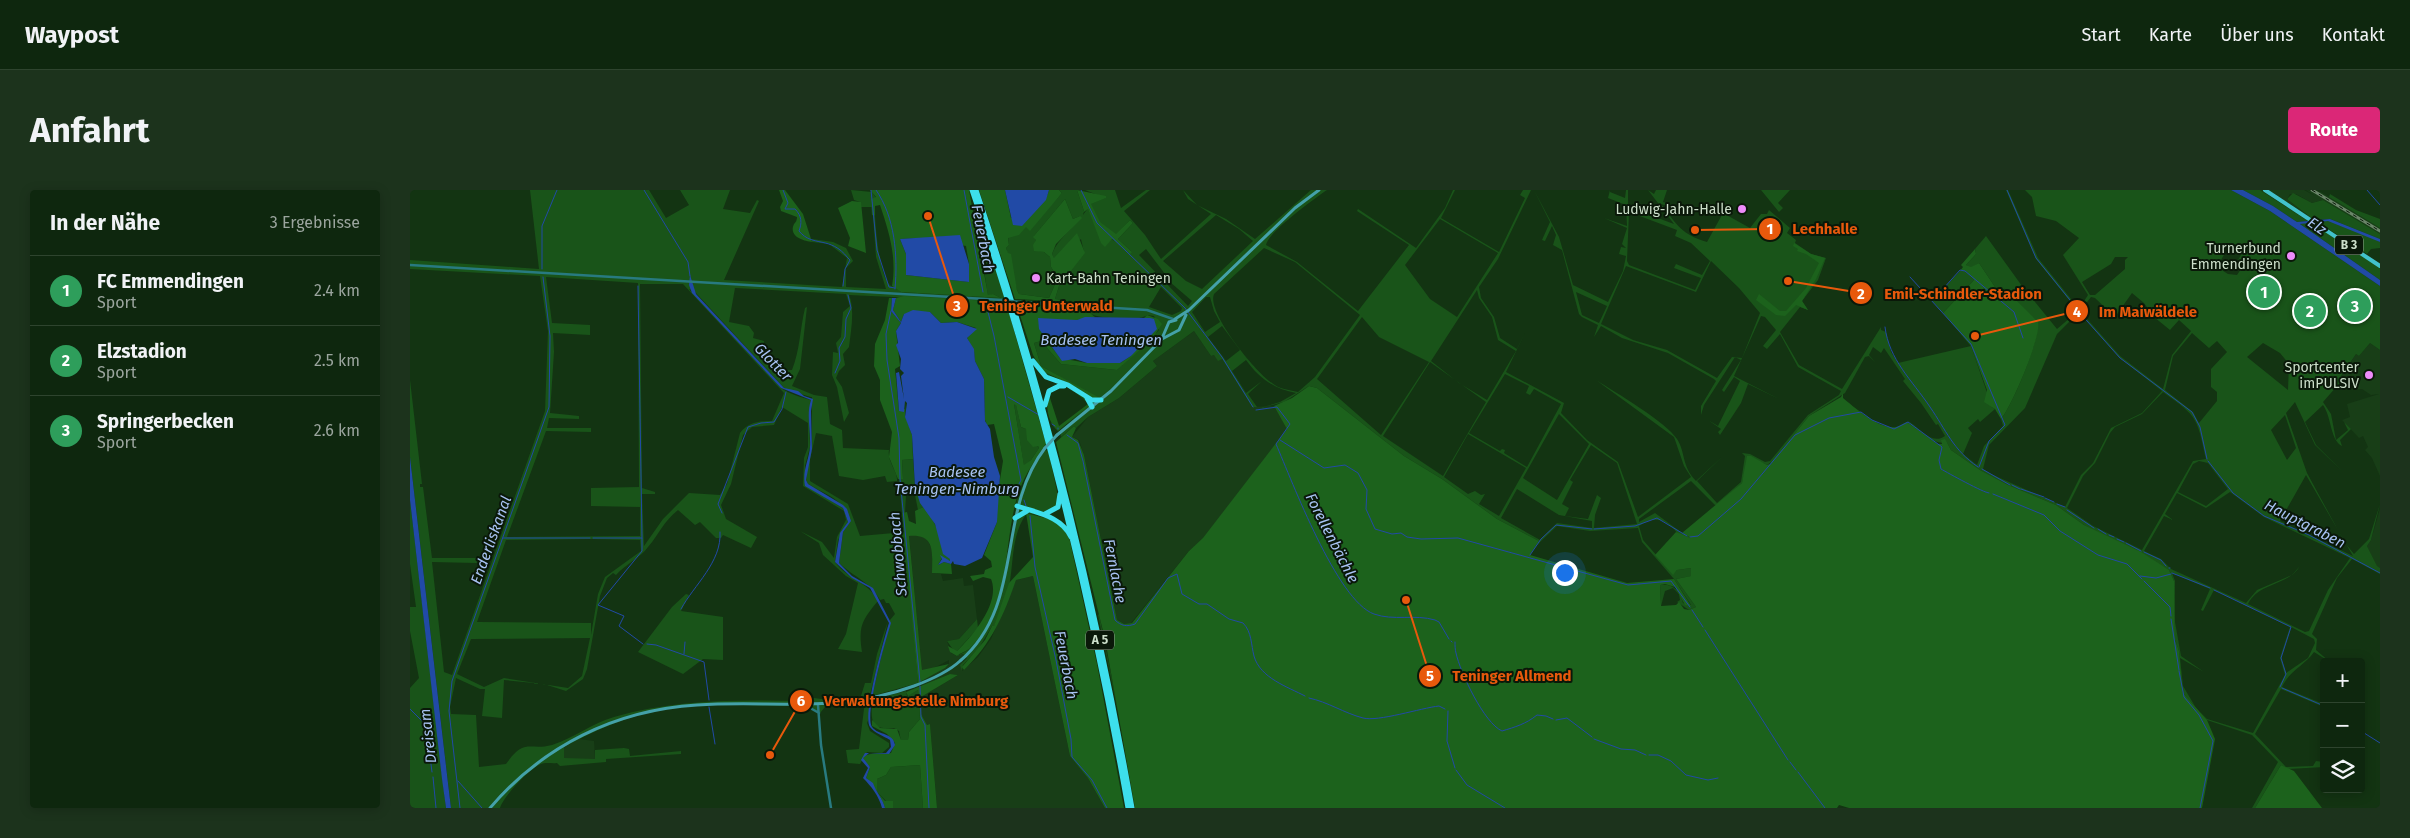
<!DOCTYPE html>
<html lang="de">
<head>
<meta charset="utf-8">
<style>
	:root { --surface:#0e270e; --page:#1c331c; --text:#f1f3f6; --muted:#9ba59e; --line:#2e442e; --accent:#db2777 }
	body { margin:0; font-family:"Fira Sans",sans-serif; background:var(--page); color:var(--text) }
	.controls { position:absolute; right:15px; bottom:15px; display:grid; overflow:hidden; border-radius:5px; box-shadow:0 2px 12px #0003 }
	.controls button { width:45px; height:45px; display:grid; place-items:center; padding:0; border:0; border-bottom:1px solid var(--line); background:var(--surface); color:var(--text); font:25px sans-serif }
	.you { position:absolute; left:1154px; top:382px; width:18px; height:18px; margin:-12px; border:4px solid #fff; border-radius:50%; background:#1a73e8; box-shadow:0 0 0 8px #1a73e833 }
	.badge { display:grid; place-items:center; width:32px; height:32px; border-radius:50%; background:var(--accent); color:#fff; font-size:16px; font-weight:700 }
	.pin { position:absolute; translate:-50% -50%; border:2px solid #fff; box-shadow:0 1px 5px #0006 }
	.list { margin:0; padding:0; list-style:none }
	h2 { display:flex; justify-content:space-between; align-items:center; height:65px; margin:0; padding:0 20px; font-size:21px }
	h2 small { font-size:16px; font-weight:400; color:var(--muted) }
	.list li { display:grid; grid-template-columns:32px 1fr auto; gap:15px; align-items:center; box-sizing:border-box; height:70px; padding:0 20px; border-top:1px solid var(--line) }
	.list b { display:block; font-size:19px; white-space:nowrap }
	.list p { margin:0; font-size:16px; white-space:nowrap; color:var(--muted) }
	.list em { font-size:16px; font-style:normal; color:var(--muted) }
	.icon { flex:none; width:28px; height:28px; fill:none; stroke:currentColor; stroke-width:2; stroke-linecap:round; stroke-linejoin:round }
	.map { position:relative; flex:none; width:1970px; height:618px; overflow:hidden; border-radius:5px }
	header { display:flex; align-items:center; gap:30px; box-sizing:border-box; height:70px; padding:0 25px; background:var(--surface); border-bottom:1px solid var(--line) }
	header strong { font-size:24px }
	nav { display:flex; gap:28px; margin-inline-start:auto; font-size:18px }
	.intro { display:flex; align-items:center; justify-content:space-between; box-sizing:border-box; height:120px; padding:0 30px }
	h1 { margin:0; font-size:35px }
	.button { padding:12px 22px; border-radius:5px; background:var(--accent); color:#fff; font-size:18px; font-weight:700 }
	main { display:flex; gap:30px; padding:0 30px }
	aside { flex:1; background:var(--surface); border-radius:5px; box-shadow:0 2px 12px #0003 }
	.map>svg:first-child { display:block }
</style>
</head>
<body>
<header>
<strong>Waypost</strong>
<nav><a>Start</a><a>Karte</a><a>Über uns</a><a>Kontakt</a></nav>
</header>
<div class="intro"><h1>Anfahrt</h1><a class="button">Route</a></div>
<main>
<aside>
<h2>In der Nähe<small>3 Ergebnisse</small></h2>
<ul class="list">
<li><span class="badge" style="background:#2e9e5b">1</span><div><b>FC Emmendingen</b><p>Sport</p></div><em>2.4 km</em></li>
<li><span class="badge" style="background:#2e9e5b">2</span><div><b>Elzstadion</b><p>Sport</p></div><em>2.5 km</em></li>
<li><span class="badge" style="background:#2e9e5b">3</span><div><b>Springerbecken</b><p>Sport</p></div><em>2.6 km</em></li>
</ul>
</aside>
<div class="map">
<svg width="1970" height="618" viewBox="0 0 1970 618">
	<rect width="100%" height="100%" fill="#133412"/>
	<!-- built -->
	<path fill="#183e17" d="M1850 0H1894L1905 6 1896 0 1911 2 1970 38V44L1913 10 1902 13 1886 4H1880L1877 9 1904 30 1898 31Z
		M784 141 801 166 804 165 812 169 842 217 864 216 878 239 793 349 779 361 721 433 714 434 707 430 674 265 669 250 662 247 678 227 709 208 747 176 743 171Z
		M1960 153 1970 160V286L1962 268 1955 260 1958 257 1953 246 1949 248 1932 230 1940 227 1937 214 1969 204 1961 205 1952 199H1947L1931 186 1946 164 1949 166Z
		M1970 319V378L1967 377 1957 356 1961 350Z
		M499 345H510L517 349 522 359V383L531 384 533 391 553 388 554 396 563 395 567 429 549 449 537 451 541 463 547 466 553 464 557 468 553 471 552 481 568 467 581 449 606 390 623 386 660 566 678 588 695 618H527L520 534 517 535 511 524V507L548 485 540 484 512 496V491L539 475V470L520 480H512Z
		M169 549 184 551 185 569H154V557Z"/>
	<!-- green -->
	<path fill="#195419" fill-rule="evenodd" d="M120 0H239L256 28 279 15 270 0H320L313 19 340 23 347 10 349 11 314 90 432 97 437 68 419 54 402 52V49L423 52 436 58 443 71 436 78V97L476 99 466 67 463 26H465C466 40 469 87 481 96 484 98 488 99 491 102L591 108 583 104 578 106 570 55 587 82 595 109H592V112L439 105C445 119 441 141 439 157L433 164 435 175 429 181 426 188 432 197 439 223 434 232 427 197 422 185 423 162 428 163 426 153 431 147 433 122 440 116 436 104 325 98 319 132 339 136 344 143 343 148 354 151 353 161 364 166 361 178 363 181 382 180C390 160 390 139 395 118L397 117 390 179 382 196 404 205 417 207 420 234 432 240 433 258 479 260C477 272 488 281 487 291L477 292 475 286 453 290 429 286 422 246 406 243 400 269V291L438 314 450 346 495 342 508 493 462 506 480 430 485 424 479 413H476L474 409 470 410C460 392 444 387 429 373L433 342 440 332C436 310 416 305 398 294L396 290 398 271 402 259V207C399 207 376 199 374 198L284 101 279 99 371 198C377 203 393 208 401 210L399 224 400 257 395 276V295L433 318 438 332 428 350 425 372C437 389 459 392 468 411 452 430 448 436 452 462L428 459 436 444 448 393 436 386 413 365 409 353 390 341 412 352 424 368 427 347 436 330 434 321 393 296 394 268 398 257V233L372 217 364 235 342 237 333 245 321 294 311 315 316 329 347 347 341 358 313 345 311 348H306L290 332 285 335 268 320C253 332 250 343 238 357 230 368 216 374 206 385L203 383 197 388 190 406 177 479 173 489 156 501 134 494 94 490 92 528 72 526 75 499H70L46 488 40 517 41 524 66 525 69 577 96 574C115 547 119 561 142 555 164 548 182 533 204 527 266 509 329 510 394 511L404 508 419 510 448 507 451 506 455 493H461L467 464 478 431 459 509 460 526 457 533 460 541 479 553V557L472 563 457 562 450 574 438 573 436 560 449 559 455 511 415 517 410 523 402 518 391 516C347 516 301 512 257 519 221 524 186 540 154 557V568L185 569V560L214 558 219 559 220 566 271 561V564L196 569V572L150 576 147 573C142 574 136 572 131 574 120 578 93 607 90 618H80L94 600 78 618H41L0 267V190L12 294H10V297H13L22 368H66L67 373 22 372 34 482 42 485 135 221 138 141 130 86 0 79V70L129 79ZM136 87 228 93 229 297 181 298V316L230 317V346L97 347 136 241 181 242V238H137L139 228 169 229V226L140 223 144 162 143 143 180 145V135L142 133ZM230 94H273L374 203 362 231C349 231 338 232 330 243L317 294 310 305 279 303 253 329 234 356 232 304H245V302L232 298ZM181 349 230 350 231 361 195 387 188 404 181 445V433L67 432 96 350ZM180 448 172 486 158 498 94 488 74 497 47 484 61 449Z
		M441 0 462 2 466 8 461 10 462 17H451L450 12 444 10Z
		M649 0H667L674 21 673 25 678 18 692 53 701 49 722 62 708 49 723 33 720 30 706 45 689 32 680 14 695 8 675 0H705L711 18 736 0H740L714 21 735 45 751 69 801 24 778 9 773 0 787 15 816 29 845 49 901 0H917C904 9 858 42 856 55L887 72 948 121 999 55 947 21 948 19 1006 58 1035 18 1043 0H1045L1031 28 1089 62 1115 8 1110 5 1113 0H1121L1088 69 1069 97 1071 108 1084 127 1090 148 1107 159 1115 143 1096 182 1154 213 1151 223 1177 250 1208 272 1228 327 1281 287 1274 276 1264 247 1186 190C1205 202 1256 232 1267 249 1276 263 1271 275 1286 291L1313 266 1287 291 1307 313 1331 292 1335 266 1332 263 1340 264 1355 272 1360 271 1398 225 1429 205 1431 201 1388 177 1370 144 1357 159 1353 156 1366 140 1355 127 1351 126 1324 186 1373 211 1338 194 1331 213 1310 245 1308 242 1311 239 1298 230 1308 236 1330 191 1324 187 1314 202 1312 200 1331 170 1325 167 1294 215 1291 225V216L1306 191 1304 189 1258 163 1212 148 1191 136 1184 147 1188 135 1172 127 1169 124 1152 60 1143 55 1146 45 1142 36 1135 51 1132 50 1140 32 1124 0 1149 47 1163 95 1198 112 1213 81 1216 66 1209 64 1211 57 1216 58 1212 54 1217 38 1194 28 1217 36 1216 15 1198 8 1200 0V2L1215 8 1216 0H1218V17L1264 34 1238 0 1244 4 1246 0H1257L1253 12 1269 17V20L1251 14C1268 36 1271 44 1297 52L1313 23 1340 38 1351 24H1357L1359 20 1380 38 1377 43 1386 50 1385 53 1401 64 1416 68 1408 90 1392 111 1398 120 1390 117 1370 142 1389 175 1432 199 1471 137V140L1476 142 1481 162 1488 173 1561 156 1582 217 1585 219 1570 232 1568 229 1558 238 1562 243 1553 264 1567 275 1574 256 1593 236 1591 229C1601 218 1632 146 1627 132L1595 99 1585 97 1569 73 1561 78 1556 75 1566 64 1565 59 1576 46 1612 96 1647 139 1668 121 1626 69 1596 0H1598L1628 68 1669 119 1678 105 1653 65 1669 48 1646 31 1626 26 1622 7 1615 0H1821L1860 21 1970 96V160L1960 153 1949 166 1946 164 1931 186 1934 188 1913 212 1921 224 1926 250 1938 240 1934 232 1941 239 1930 250 1932 256C1920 250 1922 228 1913 215L1895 232 1906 255 1932 281 1905 255 1885 212 1876 223 1897 283 1935 353 1944 364 1959 349 1970 314 1961 350 1957 356 1967 376 1970 378V384L1942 369 1927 388 1902 444 1907 449 1906 460 1920 472 1904 462C1894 476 1880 480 1872 497L1911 513 1914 517 1871 499 1845 544 1876 577 1903 576 1906 571 1914 572V577L1878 579 1871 575 1845 618H1842L1868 572 1842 545 1797 530 1773 503 1769 461 1765 450 1764 391 1759 380 1674 335 1646 315 1598 295 1570 280 1541 260 1537 253C1521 254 1508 242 1498 231 1509 237 1521 256 1535 246L1528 234 1526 235 1511 213 1493 191 1495 189 1474 158 1471 163 1463 157 1459 165 1465 172 1459 166 1455 167 1435 203 1399 226 1363 271 1357 275 1353 273 1335 282 1332 293 1308 315H1305L1281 291 1229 329V332L1245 323 1272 343 1282 347 1269 345C1258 331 1246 324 1229 336L1233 350 1263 384 1267 380 1281 378 1282 386 1266 389 1286 417 1279 420 1267 412 1270 410 1269 404 1263 398 1255 401 1251 416 1250 395C1263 393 1270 401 1273 413L1281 415 1264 389 1232 352 1228 338 1180 341 1147 336 1131 351 1119 365 1129 351 1087 329 1032 289 994 266 907 198 899 196 874 212 850 218 870 212 886 203C864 199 849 188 836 170L822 181 836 203 852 191 838 204 847 217H842L812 169 808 171 804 165 801 166 784 141 743 171 747 176 709 208 678 227 666 238 664 236 651 247 650 241 679 215C663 194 632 192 623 165 625 170 628 176 631 180 636 184 681 206 686 207L631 176 624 153 631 151 651 174 707 180 749 140 744 126 737 125C730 132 688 129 679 123L609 113 610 110 680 113 645 109 649 96 674 62 671 49 644 69 642 64C648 48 663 40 670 26L663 29 655 9 624 46 626 50 624 60 634 62 640 67 641 77 645 83 646 92 639 108 609 104 607 100 596 58 599 55 598 47 616 36 619 39 652 3ZM1219 22 1267 40 1265 46 1281 53 1300 71 1292 85 1266 74 1264 78 1291 88 1285 100 1219 75 1217 71ZM806 25 829 39 843 51 792 99 776 91 753 71ZM1030 29 1088 63 1047 127 1020 109 995 75ZM1819 56 1832 63 1827 72 1833 76 1827 85 1818 84 1807 77ZM854 58 885 72 950 125 905 187 888 202C879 200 869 199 862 193 846 183 796 122 804 104ZM736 59 755 84 753 86 782 111 778 116 729 65ZM1705 67H1718L1715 70V79L1685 105H1680L1672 92 1701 74ZM1301 71 1329 98 1350 123 1332 168 1322 167 1307 188 1257 160 1223 150 1191 134 1216 76 1286 102ZM751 97 772 118 771 121 762 125 739 117ZM1067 100 1069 108 1082 127 1088 150 1106 161 1077 210 1049 193 1021 171ZM1166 102 1197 116 1189 133 1172 125ZM1722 103 1734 113 1744 127 1760 140 1769 130 1781 141 1762 165 1753 199 1710 166 1670 121 1681 107 1685 108 1705 127ZM796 107H800L804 121 810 132 795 142 782 122ZM1669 122 1710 168 1752 201 1732 223 1701 238 1683 273 1671 285 1655 317 1581 284 1573 279 1579 255 1615 218 1647 144ZM952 127 969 147 1019 172 971 245 907 189ZM812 136 830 160 816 171 798 147ZM1782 143 1799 158 1807 151 1817 162 1801 179V197L1807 202V211L1789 233 1783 222 1755 200 1763 166ZM1853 153 1870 163 1879 174 1878 200 1837 167ZM1020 172 1076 212 1033 286 973 246ZM1095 184 1119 196 1116 203 1120 205 1124 199 1151 214 1117 277 1094 263 1095 260 1092 259 1090 261 1059 243ZM1753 202C1788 227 1787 227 1796 269L1783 271 1732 360 1683 336 1657 318 1673 286 1685 273 1700 243 1705 237 1732 224ZM1149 224 1179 254 1147 310 1113 288ZM1875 225 1886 258 1877 270 1861 240ZM1058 244 1116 278 1089 326 1069 314 1075 304 1071 305 1065 301 1058 304 1034 287ZM1181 255 1207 273 1227 334 1184 338 1185 325 1191 308 1187 305 1178 329 1155 326 1159 318 1152 314 1163 292 1160 290ZM1789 271 1798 273 1818 299 1796 316 1768 302 1783 274ZM1896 285 1943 366 1870 331ZM1107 299 1149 325 1182 331V338L1147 333 1130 350 1091 328ZM1820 302 1854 327 1940 368 1918 400 1899 441 1895 442 1838 414C1849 392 1878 396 1890 376L1882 385 1847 400 1836 413 1761 379 1751 369 1734 361 1754 326 1763 330 1755 324 1767 303 1796 318ZM1762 383 1800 399 1791 420 1793 421 1804 400 1880 437 1870 468 1875 485 1843 543 1797 529 1786 518 1773 496 1770 468 1794 482 1771 466 1765 432V391ZM1881 437 1904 449 1905 453 1898 468 1876 483 1871 468Z
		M1351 0H1380L1368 13 1373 18 1369 22Z
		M1833 0H1850L1898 31 1887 32 1863 16Z
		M1883 3 1902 13 1913 10 1970 44V49L1920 29 1904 30 1877 9Z
		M1920 4 1946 20 1970 29V38L1919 7Z
		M1906 31C1927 28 1952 43 1970 52V58L1961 59 1957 64Z
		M1901 32 1970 77V90L1890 34Z
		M1550 81H1555L1564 90 1533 123 1522 111Z
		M604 214H606L611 237 616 239 629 258 621 270 614 276Z
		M634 256 636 261 638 259 649 311 638 327 617 323C601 344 604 372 599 397 596 411 589 424 584 437L582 436 569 458 553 475 552 481 550 475 557 468 553 464 547 466 558 460 576 438 600 354 607 310 622 273Z
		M503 269 505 297 513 317 508 320 505 305H496L495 323H492L489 289 493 288 492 270Z
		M0 310 36 618H0V498L9 488 0 441V417H6L0 374Z
		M276 404 279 405 271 421 313 427V470L293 469 273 484 228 462 262 417Z
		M689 424 720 580 688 425Z
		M567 429 568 438 547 461H544L537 451 549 449Z
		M508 500 510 529 499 542 498 550 491 551 489 541 484 538C460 540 461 531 462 510L496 501 497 506Z
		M510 575 513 618H483L467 602V589L476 585 481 577Z"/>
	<!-- forest -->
	<path fill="#1c621c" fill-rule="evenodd" d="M369 0H375L393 24 402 52C394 51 378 47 384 34 386 32 387 30 387 27L371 21 370 17 373 11Z
		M460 0H559L578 105 583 104 591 108 491 102 482 96C487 67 479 42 470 15L465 16V26L462 25 461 9 466 7ZM513 48 556 56 559 74V92L496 85V64L490 49Z
		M569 0H595L601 28C618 21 634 19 639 0H649L652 3 620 41 616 37 609 45 598 48 599 55 596 58 598 63 601 64 607 100 609 104 639 108 646 92 645 83 641 77 640 67 634 62 624 61 623 55 626 50 623 47 655 9 663 29 670 26 672 28 646 54 642 64 644 68 667 43 675 63 649 96 645 109 680 113 605 109Z
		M667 0 696 6V8L681 14 690 32 706 44 720 30 723 33 708 49 722 62 720 64 702 49 695 57 691 53 678 19 671 24 674 21Z
		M442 11 451 12 456 63 438 56 440 48 428 18Z
		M1384 53 1401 64 1415 68 1406 89 1392 111 1398 120 1386 115 1375 126 1366 125 1346 110 1349 104 1370 121H1376L1396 98 1409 73 1396 64 1387 61 1388 59 1383 56Z
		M1565 59 1566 64 1556 75 1561 77 1569 73 1585 97 1595 99 1628 132C1632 146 1601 218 1591 229L1585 219 1574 212 1577 200 1561 156 1533 123 1564 90 1555 81H1550L1553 77 1551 75Z
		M494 106 596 112 636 254C623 272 612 289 606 311 593 361 600 420 559 459 555 462 550 463 547 466L540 462 538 456 547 461C562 446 591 413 581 389L573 387 563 391 560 386 574 384 575 380 582 377 581 371 574 365 587 332V308L593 271 584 234 577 235 575 230 574 189 565 171 564 161 557 148 566 138 547 132 531 133 520 122 494 124 491 132 483 120 486 108ZM604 214 606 215 611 237 616 239 617 250 623 257 628 256 629 258 621 270 614 275Z
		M479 108H482L481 121 491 133 486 141 490 176 485 179 489 221 495 219 496 211 495 225 502 245 503 269 492 270 493 289H488L479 267 482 242 470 210V190L464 176 465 154 475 130Z
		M606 113 687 118 685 122 680 123 685 127 667 130H642L633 145 650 168 677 173H710L721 166 740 128H734L737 125 748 129 752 134 742 149 707 180 651 174 631 151 624 153 631 176 688 207 683 208 664 196 632 181 623 165Z
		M899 196 907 198 994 266 1032 289 1087 329 1129 351 1120 365 1217 393 1264 389 1281 416 1275 415 1265 397 1255 394 1250 395 1251 416 1266 415 1269 412 1274 419 1279 420 1286 417 1266 389 1281 386V378L1267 380 1263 385 1245 365 1266 342 1281 348 1272 343 1332 293 1337 266H1341L1357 275 1360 274 1399 226 1431 207 1433 203V208C1444 217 1470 240 1486 237 1490 236 1494 233 1497 232L1528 254H1532L1531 250 1535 249 1541 260 1570 280 1598 295 1646 315 1674 335 1731 362 1759 380 1764 391 1765 450 1769 461 1773 503 1797 530 1805 549 1792 618H1439L1429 615 1427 618H725L695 449 646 252 664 236 666 238 662 247 668 250 674 265 707 430 714 434 722 433 779 361 793 348 877 239 864 216 882 208Z
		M639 205 649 236 678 214 679 216 648 241C638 233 635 216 639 205Z
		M513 317C526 329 531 352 540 369V371L532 368 528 375 534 372 541 374 542 384 522 383C522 363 526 344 499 346L512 480 539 474 535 478 508 493 492 323 497 322 499 331 506 334 505 321Z
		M616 323 647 331 659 347 687 474 714 618H695L678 588 660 566 623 386 606 390C594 425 581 454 554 480L552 477 575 450 582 436H584L599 393 623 367Z
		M540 484 548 485 511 507V524L517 535 520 534 527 618H513L510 575 481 577 476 585 467 589V602L475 611H483V618H491H475C472 608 463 594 456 588L460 577 453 570V567C461 561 471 565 481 563L485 553 477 544 462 536V530L470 538 487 539 491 550H498L499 542 510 529 508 500 498 506 496 502Z
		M1871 575 1884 581 1912 618H1845Z"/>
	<!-- water -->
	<path fill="#214aa6" d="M595 0H639L636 10 612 36 603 35Z
		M1821 0H1833L1863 16 1887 32 1920 29 1970 49V52L1918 31 1890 34 1970 90V96L1860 21Z
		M550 45 559 74V92L496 85V64L490 49Z
		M280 85 286 104 374 198 388 201 394 206 403 209 401 221 402 259 396 290 398 294 433 315 437 319 441 331 433 342 429 373 442 386 463 398 481 433C476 448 454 526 462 537 469 546 483 542 485 555L479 564 459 563 453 568 460 577 456 588 463 593C466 602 473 609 475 618H472C469 606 461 596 453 588L458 578 451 570 455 563H476L481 557 480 550C474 546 464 543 460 537 452 526 474 449 479 433L460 398 442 388 425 372 430 343 438 332 433 318 395 296C392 281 399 270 400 257 401 241 396 225 401 210L371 198 282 103 279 95Z
		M482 108H486L483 120 491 132 494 124 503 120 520 122 531 133 547 132 567 139 557 148 564 159 565 171 574 189 575 231 580 239 584 267 590 286 587 332 572 368 555 376 544 374 543 371 541 374 534 372 528 375 532 369 530 365 540 371V369L533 364 525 334 510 313 505 297 502 245 495 227 497 213 495 211 494 222 489 221 486 183 489 182 494 209 491 186 494 183 490 179 491 169 486 155 488 153 486 141 491 133 481 121Z
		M675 127 740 128 744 129 747 139 721 166 710 173H677L665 169 652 171 629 139 628 128 667 130Z
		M0 267 38 593 41 618H36L32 589 0 310Z"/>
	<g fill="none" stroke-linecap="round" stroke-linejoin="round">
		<!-- stream -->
		<path stroke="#214aa6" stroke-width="1" d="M234 0 278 72 280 86
			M373 0 378 13 375 19H385C392 26 392 33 389 41 403 58 420 45 438 68L440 70 435 79 433 96
			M461 0 467 60 479 97 485 98
			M466 0C485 27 488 66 485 99
			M554 0 573 102
			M671 0 687 33 775 118 812 167 843 217
			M1597 0 1626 68 1668 120
			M1957 0 1970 15
			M132 79V36L147 0
			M1500 87 1561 154 1595 235 1579 251 1569 277
			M228 96 232 348
			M1524 109 1550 80 1555 81 1604 122 1613 148
			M576 114 584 146 611 290 609 294
			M481 121 476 144 477 170 489 248 490 289 510 492
			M1669 122 1710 168 1782 222 1790 237 1797 269
			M1475 137C1479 170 1502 190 1520 217 1536 240 1543 260 1568 277
			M425 183 430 171 429 158 435 147 436 129 441 118 438 105
			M598 207 629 225
			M846 220 867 217 880 234 866 254C882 291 927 411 964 424 983 431 1005 424 1025 430L1029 432 1039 449
			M642 234 645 236
			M648 238V239
			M657 245 668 253 673 271 705 430C711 436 717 437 725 434L758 388 767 384 772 404 789 414H797L819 429 833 433C842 442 841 455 844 466 850 488 878 497 895 506
			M870 250 914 278 935 275 948 283 957 300 956 319 965 339 982 344 991 343 997 347 1011 349 1048 348 1218 395 1261 391 1280 417
			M1798 271 1823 303 1854 326 1899 345 1970 383
			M1572 279 1600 295
			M1602 295 1610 299
			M1611 299 1634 307
			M1583 304 1634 325 1650 341 1688 365 1717 374 1732 389
			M1635 308 1644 312
			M614 310 616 316
			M1647 314 1655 317
			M1657 320 1684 338
			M312 323 308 314 338 237 351 233 364 232 372 219 376 202
			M620 326 625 377 646 470 661 549 662 567 682 590 697 618
			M1184 339 1225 336 1247 328 1277 346
			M1688 339 1696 344
			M1699 345 1704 347
			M1280 347 1288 346 1331 309 1385 245 1419 228 1451 222 1462 230 1484 239 1498 232 1532 257 1529 270 1531 279C1538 283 1574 303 1579 303
			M93 348H180
			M183 348H232V361L188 415 214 426 209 436 233 454
			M1707 349 1714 352
			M1716 353 1731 361
			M1734 362 1751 370 1756 376
			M1120 365 1131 349 1146 335 1182 339
			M1759 378H1760
			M1762 383 1800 398
			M1730 386 1746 388 1761 384
			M1734 391 1760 417 1761 426
			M1804 400 1881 437 1871 468 1876 484 1870 497
			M271 419C284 395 312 372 310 342
			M1282 420 1293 437
			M1761 429 1769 480
			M1295 440 1378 570
			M1041 451 1042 452
			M1045 452C1045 455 1045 460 1046 463 1050 482 1074 533 1092 541 1105 537 1116 534 1127 525L1136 526 1143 529
			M237 454 246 455 294 472 299 510
			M274 464 275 452
			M1769 481 1774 507 1789 525 1803 551 1790 618
			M510 496 511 527 515 535 519 618
			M1872 498 1914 516
			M899 508C918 512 934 523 953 528 968 532 1011 518 1029 516L1035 519
			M299 517 305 554
			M0 519 16 535 22 582
			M1038 521 1037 551 1045 578
			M1146 530 1157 528 1182 547
			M1951 541 1970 553
			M1184 549 1211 559 1225 560 1236 565
			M1239 565H1248L1261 571 1276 585 1298 590 1308 588
			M1380 572 1386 580
			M1046 580 1057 595 1095 618
			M1388 582 1415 618
			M23 587 26 618
			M48 591 72 618
			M50 618 39 521 42 491 139 217 140 146 133 87"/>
		<!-- tertiary -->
		<path stroke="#287a80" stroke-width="2.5" d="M0 75 592 110
			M610 112 737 120 763 129
			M395 515 409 523
			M408 515 411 555 421 618"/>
		<!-- secondary -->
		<path stroke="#44a1a9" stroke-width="3" d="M765 129 779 120 885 18 909 0
			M753 146 759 132 766 130
			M647 245 701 201 752 149 769 140 776 125
			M80 618C133 556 205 520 287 515 364 510 427 524 504 496 520 490 537 483 550 471 616 414 585 323 635 258"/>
		<!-- primary -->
		<path stroke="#42c2cc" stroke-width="4" d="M1855 0 1970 76"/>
		<!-- motorway -->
		<path stroke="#3ddfec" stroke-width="5" d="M562 0C631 202 681 408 718 618
			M566 0C634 202 685 408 722 618
			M623 171 636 187 658 195 682 210H691
			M677 208 682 217
			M635 215 639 201 649 196H654
			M607 316C627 323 651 326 661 347
			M635 324 648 317 650 304
			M605 328 617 321"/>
		<!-- rail casing -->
		<g stroke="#6a8569" stroke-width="3">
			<path id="rail" d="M1902 0 1970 41"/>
		</g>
		<!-- rail -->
		<use href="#rail" stroke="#0a1809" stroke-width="1" stroke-dasharray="4" stroke-linecap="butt"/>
		<!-- tertiary-bridge -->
		<path stroke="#287a80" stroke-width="2.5" d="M592 110 610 112"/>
		<!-- secondary-bridge -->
		<path stroke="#44a1a9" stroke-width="3" d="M635 258 647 245"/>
	</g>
	<!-- markers -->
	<g fill="#ed8cf9" stroke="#0a1809" stroke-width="2">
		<circle cx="1332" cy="19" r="5"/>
		<circle cx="1881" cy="66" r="5"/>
		<circle cx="626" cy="88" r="5"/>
		<circle cx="1959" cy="185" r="5"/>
	</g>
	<g text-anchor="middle" stroke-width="4" stroke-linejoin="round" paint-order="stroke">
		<!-- shield labels -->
		<g fill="#0a1809" stroke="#92a390" stroke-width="1">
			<rect x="1925" y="45.5" width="28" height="19" rx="4"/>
			<rect x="676" y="440.5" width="28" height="19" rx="4"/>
		</g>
		<g font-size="12" font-weight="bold" fill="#ccdfca">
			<text x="1939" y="59">B 3</text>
			<text x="690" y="454">A 5</text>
		</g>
		<!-- poi labels -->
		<g font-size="14" fill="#ccdfca" stroke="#0a1809" text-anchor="end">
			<text x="1322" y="24">Ludwig-Jahn-Halle</text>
			<text x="1871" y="63">Turnerbund<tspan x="1871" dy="16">Emmendingen</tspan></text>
			<text x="636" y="93" text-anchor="start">Kart-Bahn Teningen</text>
			<text x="1949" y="182">Sportcenter<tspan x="1949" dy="16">imPULSIV</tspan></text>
		</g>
		<!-- water labels -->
		<g font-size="15" font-style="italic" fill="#a8c2f2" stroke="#0a1809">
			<text transform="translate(1907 36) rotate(35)" y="5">Elz</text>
			<text transform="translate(573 49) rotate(79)" y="5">Feuerbach</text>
			<text x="691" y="155">Badesee Teningen</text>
			<text transform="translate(363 172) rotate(46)" y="5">Glotter</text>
			<text x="547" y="287">Badesee<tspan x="547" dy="17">Teningen-Nimburg</tspan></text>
			<text transform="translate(1895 334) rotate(27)" y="5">Hauptgraben</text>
			<text transform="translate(922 348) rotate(63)" y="5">Forellenbächle</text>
			<text transform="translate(81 350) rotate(-70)" y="5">Enderliskanal</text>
			<text transform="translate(488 364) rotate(-95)" y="5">Schwobbach</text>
			<text transform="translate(705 381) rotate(79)" y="5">Fernlache</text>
			<text transform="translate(656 475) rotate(79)" y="5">Feuerbach</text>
			<text transform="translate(18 546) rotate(-97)" y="5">Dreisam</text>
		</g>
	</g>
	<!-- callouts -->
	<path fill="none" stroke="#e8590c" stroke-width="2" d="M1285 40L1360 39M1378 91L1451 103M518 26L547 116M1565 146L1667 121M996 410L1020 486M360 565L391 511"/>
	<g fill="#e8590c" stroke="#0a1809" stroke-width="2">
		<circle cx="1285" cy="40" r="5"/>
		<circle cx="1378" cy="91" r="5"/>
		<circle cx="518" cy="26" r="5"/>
		<circle cx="1565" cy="146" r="5"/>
		<circle cx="996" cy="410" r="5"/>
		<circle cx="360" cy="565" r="5"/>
		<circle cx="1360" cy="39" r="12"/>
		<circle cx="1451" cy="103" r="12"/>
		<circle cx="547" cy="116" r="12"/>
		<circle cx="1667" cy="121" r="12"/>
		<circle cx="1020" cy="486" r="12"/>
		<circle cx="391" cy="511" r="12"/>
	</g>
	<g font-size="15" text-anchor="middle" font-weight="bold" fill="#fff">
		<text x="1360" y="44">1</text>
		<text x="1451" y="109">2</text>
		<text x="547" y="121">3</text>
		<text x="1667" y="127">4</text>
		<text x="1020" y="491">5</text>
		<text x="391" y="516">6</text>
	</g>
	<g font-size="15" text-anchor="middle" font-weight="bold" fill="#e8590c" stroke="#0a1809" stroke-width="4" stroke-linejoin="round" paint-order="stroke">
		<text x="1415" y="44">Lechhalle</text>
		<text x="1553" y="109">Emil-Schindler-Stadion</text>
		<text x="636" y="121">Teninger Unterwald</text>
		<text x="1738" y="127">Im Maiwäldele</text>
		<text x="1102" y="491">Teninger Allmend</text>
		<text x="506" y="516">Verwaltungsstelle Nimburg</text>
	</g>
</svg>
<div class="controls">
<button>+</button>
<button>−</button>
<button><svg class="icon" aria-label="layers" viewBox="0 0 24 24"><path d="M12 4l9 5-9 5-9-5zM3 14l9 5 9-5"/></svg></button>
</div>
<div class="you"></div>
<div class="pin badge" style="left:1854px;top:102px;background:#2e9e5b">1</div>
<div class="pin badge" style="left:1900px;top:121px;background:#2e9e5b">2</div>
<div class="pin badge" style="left:1945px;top:116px;background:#2e9e5b">3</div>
</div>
</main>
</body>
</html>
